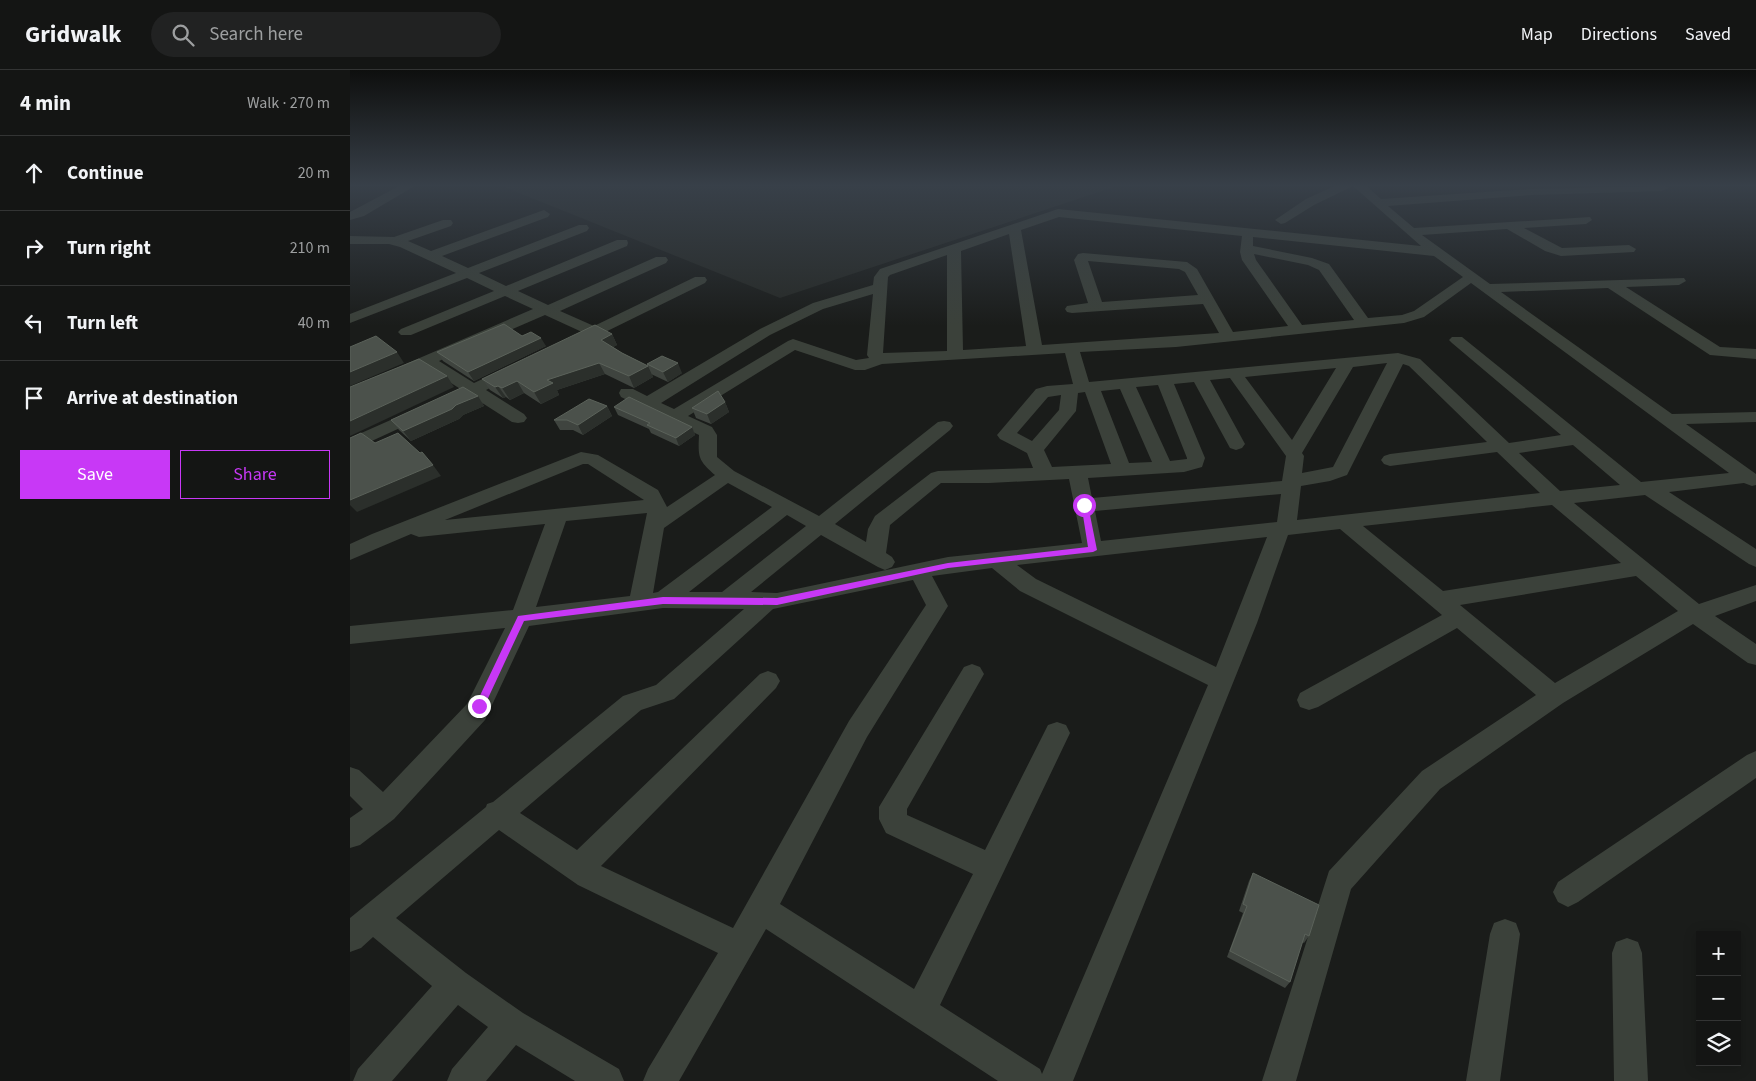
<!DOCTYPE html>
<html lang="en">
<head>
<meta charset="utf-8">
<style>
	:root { --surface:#141514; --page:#212222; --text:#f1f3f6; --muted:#9d9fa0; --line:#333434; --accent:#c838f6 }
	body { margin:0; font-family:"Source Sans 3",sans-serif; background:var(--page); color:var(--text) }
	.controls { position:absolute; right:15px; bottom:15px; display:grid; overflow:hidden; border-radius:0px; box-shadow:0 2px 12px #0003 }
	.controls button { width:45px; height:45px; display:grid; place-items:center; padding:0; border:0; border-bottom:1px solid var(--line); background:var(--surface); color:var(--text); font:25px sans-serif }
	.stop { position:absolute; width:15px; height:15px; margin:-11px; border:4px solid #c838f6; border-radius:50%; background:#fff }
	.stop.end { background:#c838f6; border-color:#fff; box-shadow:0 1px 5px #0008 }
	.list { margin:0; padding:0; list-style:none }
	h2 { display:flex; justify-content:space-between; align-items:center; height:65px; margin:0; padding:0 20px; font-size:21px }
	h2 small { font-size:16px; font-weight:400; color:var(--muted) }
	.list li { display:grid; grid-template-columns:32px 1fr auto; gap:15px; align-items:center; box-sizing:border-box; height:75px; padding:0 20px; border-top:1px solid var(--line) }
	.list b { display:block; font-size:19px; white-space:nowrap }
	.list em { font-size:16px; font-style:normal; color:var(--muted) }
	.actions { display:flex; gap:10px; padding:15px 20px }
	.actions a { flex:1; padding:11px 0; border:1px solid var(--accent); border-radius:0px; text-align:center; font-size:18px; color:var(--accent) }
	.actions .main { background:var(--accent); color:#fff }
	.icon { flex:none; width:28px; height:28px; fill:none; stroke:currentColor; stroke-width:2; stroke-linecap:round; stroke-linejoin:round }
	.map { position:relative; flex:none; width:1406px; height:1011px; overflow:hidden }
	header { display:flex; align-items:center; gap:30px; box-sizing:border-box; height:70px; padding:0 25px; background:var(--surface); border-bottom:1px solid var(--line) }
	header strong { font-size:24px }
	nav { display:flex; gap:28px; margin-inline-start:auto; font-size:18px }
	.search { width:350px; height:45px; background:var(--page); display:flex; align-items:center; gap:12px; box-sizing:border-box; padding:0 18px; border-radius:28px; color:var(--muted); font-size:19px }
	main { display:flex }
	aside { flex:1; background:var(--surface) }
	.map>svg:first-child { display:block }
</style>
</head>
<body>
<header>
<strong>Gridwalk</strong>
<div class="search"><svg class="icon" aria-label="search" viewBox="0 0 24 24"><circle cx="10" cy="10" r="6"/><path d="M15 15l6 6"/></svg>Search here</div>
<nav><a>Map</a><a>Directions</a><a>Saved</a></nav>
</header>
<main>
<aside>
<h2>4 min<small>Walk · 270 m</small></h2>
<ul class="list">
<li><svg class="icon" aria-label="ahead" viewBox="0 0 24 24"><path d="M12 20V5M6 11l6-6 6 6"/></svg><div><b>Continue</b></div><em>20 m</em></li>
<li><svg class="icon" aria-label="right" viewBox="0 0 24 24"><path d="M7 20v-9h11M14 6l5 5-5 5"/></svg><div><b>Turn right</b></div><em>210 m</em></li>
<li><svg class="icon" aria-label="left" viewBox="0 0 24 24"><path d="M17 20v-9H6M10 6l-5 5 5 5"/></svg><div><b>Turn left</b></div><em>40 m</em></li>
<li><svg class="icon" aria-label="arrive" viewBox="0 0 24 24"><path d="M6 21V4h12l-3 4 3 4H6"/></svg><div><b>Arrive at destination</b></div></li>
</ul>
<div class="actions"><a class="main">Save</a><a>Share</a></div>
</aside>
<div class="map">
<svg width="1406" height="1011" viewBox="0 0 1406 1011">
	<rect width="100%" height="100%" fill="#1a1c1a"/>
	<!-- built -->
	<path fill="#262926" d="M147 114H773L430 228Z"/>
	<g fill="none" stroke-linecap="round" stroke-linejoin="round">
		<!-- minor -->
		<path fill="#3b413a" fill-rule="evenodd" d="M53 114H68L14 146 0 150V142Z
			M989 114H1014L1031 129 1181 119 1316 116 1318 118 1312 121 1181 125 1038 136 1064 158 1240 147 1242 150 1236 154 1174 158 1212 178 1279 175 1286 179 1284 182 1211 186 1195 181 1157 159 1072 165 1140 214 1334 208 1336 211 1329 215 1276 217 1370 277 1406 279V289L1360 285 1258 218 1151 222 1322 344 1406 342V352L1336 354 1406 404V415L1402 416 1394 413 1319 422 1406 479V497L1399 494 1295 425 1224 433 1349 534 1406 515V531L1365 546 1406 574V595L1398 593 1343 554 1213 633 1090 719 1001 819 946 1011H912L979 801 1072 701 1186 625 1107 558 968 637 959 640 950 637 947 630 950 623 1092 545 990 459 938 465 907 553 723 1011H648L416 859 329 1011H293L298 999 368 883 228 815 149 760 46 848 116 903 173 943 269 999 274 1011H225L166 975 136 1011H97L102 999 138 957 108 935 42 1011H3L8 999 82 916 23 867 11 878 0 882V848L136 737 137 734 143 732 273 626 306 615 394 539 313 538 179 556 135 650 44 749 10 775 0 778V748L13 739 0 726V697L9 700 33 722 117 634 155 558 0 574V556L163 540 195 454 69 467 61 464 0 490V474L22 464 231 382 248 385 308 420 317 437 365 405C348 390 348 387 349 365L271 327 269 323 271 319H283L297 326 410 259 463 233 523 215 524 207 530 199 708 139 1071 176 1003 116 964 135 935 153 931 154 925 150 956 129ZM709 147 892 166 890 182 892 190 938 256 883 262 847 199 837 192 733 183 728 184 724 190 738 233 717 236 715 239 717 242 722 243 853 234 869 263 692 275 671 160ZM659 164 676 276 613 280 611 181ZM903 167 1084 186 1113 207 1064 241 1052 245 1018 248 979 194 962 188 903 176ZM904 184 958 195 969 200 1004 250 952 255 906 190ZM597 185V281L533 283 538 207 540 205ZM738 191 829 199 835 202 848 225 752 232ZM1121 213 1379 403 1291 412 1112 267H1102L1099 270 1102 273 1211 365 1159 373 1070 289 1048 283 739 312 730 282 826 277 1054 253 1074 247ZM523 224 517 285 519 288 506 290 443 269 438 271 324 339 311 333 420 265 473 239ZM445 280 505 300H515L532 294 715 283 723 314 697 316 686 319 647 365 650 369 677 383 683 398 588 401 581 403 525 446 518 459 516 472 485 454 600 360 603 356 600 352 594 351 588 352 469 446 384 401 367 387V365L362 357 338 346ZM1037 293 983 397 952 403 954 386 952 383 1003 297ZM1053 294 1059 296 1137 372 1040 384 1034 386 1031 390 1034 394 1040 396 1147 382 1190 423 947 450 951 416 980 411 997 405ZM986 298 942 370 895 307ZM880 308 936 386 932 411 742 428 738 408 834 402 852 397 855 388 824 314 844 312 880 378 886 380 892 378 895 374 860 310ZM808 315 837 388V389L820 391 786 317ZM770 319 802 392 779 393 751 321ZM735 322 761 394 702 397 694 380 726 341 728 323ZM711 325 709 340 682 371 667 363 698 327ZM1223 375 1270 415 1210 421 1169 383ZM233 394H238L294 430 95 450ZM719 409 732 473 598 487 427 523 401 522 471 465 528 497 535 500 542 497 545 492 542 487 536 483 540 455 591 413H639ZM378 413 422 437 308 522 303 523 314 458ZM931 424 927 452 751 471 745 441ZM1202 435 1271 493 1093 521 1013 456ZM297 443 280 526 186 537 216 451ZM437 445 456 456 372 522H339ZM917 467 866 597 686 509 667 495ZM642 498 670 521 858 615 692 1004 690 999 590 935 720 663 716 655 707 652 698 655 635 780 557 745V739L634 604 630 597 622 594 614 597 529 737V749L536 763 623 804 564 919 430 834 517 667 598 536 582 506ZM1286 506 1328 541 1205 613 1110 535ZM563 510 576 535 499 651 383 858 251 796 426 618 430 611 426 604 418 601 410 604 227 780 170 743 291 640 324 629 423 539Z
			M194 140 200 144 198 147 92 186 118 198 229 155H237L239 158 237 161 129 203 156 216 267 170H277L278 173 277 176 168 221 198 235 306 187H316L318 190 316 193 210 241 244 256 345 207H355L357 210 355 213 237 271H227L224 268 232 262 195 245 89 291 124 313 156 298H168L170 301 168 304 136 320 174 344 177 348 174 352 168 353 162 352 76 297 0 329V318L183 239 155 226 61 265H51L48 262 51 259 144 221 117 208 0 253V244L106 203 50 177 39 174H0V166L44 167 93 150H101L103 153 101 156 58 171 81 181Z
			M70 337 76 338 79 342 76 346 0 381V368Z
			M1406 681V708L1228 832 1218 837 1208 832 1203 822 1208 812 1397 685Z
			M1155 849 1166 853 1170 864 1150 1011H1116L1140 864 1144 853Z
			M1277 868 1288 872 1292 883 1298 1011H1264L1262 883 1266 872Z"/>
	</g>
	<!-- wall -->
	<path fill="#3f443f" d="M262 264 267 275 263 277 272 283 298 296 303 307 284 318 255 304 207 320 209 325 191 334 174 323 160 330 156 327 153 328 140 320 132 309Z
		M172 266 196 276 124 311 93 291 87 282Z
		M297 294 332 303 318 312 301 304Z
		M128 326 134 336 113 345 109 349 61 371 49 360 41 350Z
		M375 332 379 342 361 354 346 348 342 338Z
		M257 336 262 346 233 365 223 360H210L204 350Z
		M264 337 342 357 345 365 329 376 301 363 299 359 268 345Z
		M903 803 959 866 954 873 952 872 940 912 935 918 877 887 893 843 889 841 899 811Z"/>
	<!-- shaded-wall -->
	<path fill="#2b2f2b" d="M262 264 267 275 256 281 251 270Z
		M191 268 196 276 124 311 118 302Z
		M47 282 54 293 0 316V302Z
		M249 293 255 304 207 320 209 325 191 334 184 322 197 310Z
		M328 293 332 303 318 312 313 302Z
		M298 296 303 307 284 318 279 306Z
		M97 306 104 317 0 366V351Z
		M167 311 174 323 160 330 152 318Z
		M148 316 156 327 153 328 145 317Z
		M128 326 134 336 113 345 109 349 61 371 53 361 106 335Z
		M375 332 379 342 361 354 357 344Z
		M257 336 262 346 233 365 228 355Z
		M342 357 345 365 329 376 326 368Z
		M83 395 91 406 7 442 0 435V430Z"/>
	<!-- building -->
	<path fill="#4b514b" stroke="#5b625a" d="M154 254 172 266 181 262 191 268 118 302 87 282Z
		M245 255 262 264 251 270 272 283 298 296 279 306 249 293 197 310 203 313 184 322 167 311 152 318 148 316 145 317 132 309Z
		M26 266 47 282 0 302V277Z
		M312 286 328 293 313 302 297 294Z
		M69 289 97 306 0 351V317Z
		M113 317 128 326 106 335 102 339 53 361 41 350Z
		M368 321 375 332 357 344 342 338Z
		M279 327 342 357 326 368 297 355 300 353 264 337Z
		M239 329 257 336 228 355 217 350H204Z
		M11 363 25 373 48 363 70 383 72 382 83 395 0 430V368Z
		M903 803 969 835 959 866 955 864 940 912 880 881 897 836 893 834Z"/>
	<!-- sky -->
	<linearGradient id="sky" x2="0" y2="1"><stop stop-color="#0e0f0e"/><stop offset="0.45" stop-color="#384049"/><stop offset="1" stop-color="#384049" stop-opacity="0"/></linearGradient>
	<rect width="1406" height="256" fill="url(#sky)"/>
	<!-- route -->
	<path fill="#c838f6" d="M731 433 738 435 747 480 743 482 598 498 427 535 313 534 174 551 133 639 129 640 125 636 168 546 313 527 427 528 598 493 738 477Z"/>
</svg>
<div class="controls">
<button>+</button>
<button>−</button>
<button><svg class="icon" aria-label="layers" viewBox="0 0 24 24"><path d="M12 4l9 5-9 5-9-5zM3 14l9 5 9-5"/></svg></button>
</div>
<div class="stop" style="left:734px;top:435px"></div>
<div class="stop end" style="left:129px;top:636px"></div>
</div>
</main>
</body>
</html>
